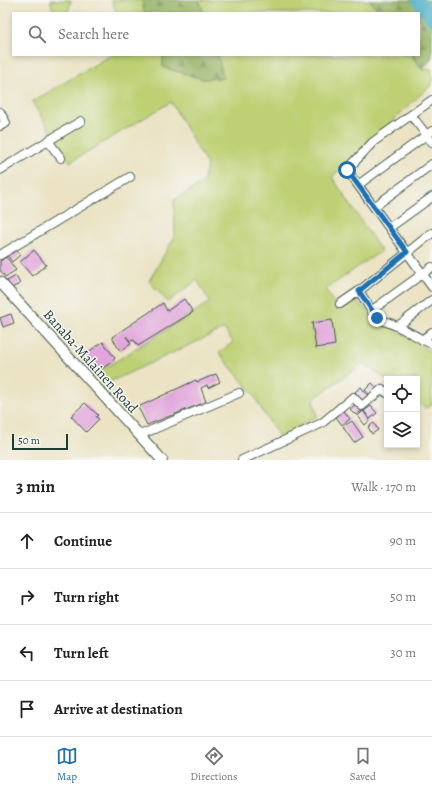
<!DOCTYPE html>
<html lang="en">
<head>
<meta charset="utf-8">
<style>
	:root { --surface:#fff; --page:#f2f2f2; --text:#222; --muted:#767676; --line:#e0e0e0; --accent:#1f6fb2 }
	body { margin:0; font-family:Alegreya,serif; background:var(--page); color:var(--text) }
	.controls { position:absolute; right:12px; bottom:12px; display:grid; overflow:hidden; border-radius:0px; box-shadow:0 2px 6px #0003 }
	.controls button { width:36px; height:36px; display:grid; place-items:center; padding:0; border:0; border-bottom:1px solid var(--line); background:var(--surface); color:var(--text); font:20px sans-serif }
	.scale { position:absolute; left:12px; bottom:10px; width:56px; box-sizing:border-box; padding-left:4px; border:2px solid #1f3d34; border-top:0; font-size:11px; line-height:14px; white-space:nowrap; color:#1f3d34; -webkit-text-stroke:3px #f6f6f2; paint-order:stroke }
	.stop { position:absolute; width:12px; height:12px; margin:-9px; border:3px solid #1f6fb2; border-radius:50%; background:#fff }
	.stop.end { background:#1f6fb2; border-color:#fff; box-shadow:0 1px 4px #0008 }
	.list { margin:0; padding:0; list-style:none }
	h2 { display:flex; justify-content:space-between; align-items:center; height:52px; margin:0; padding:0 16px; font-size:17px }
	h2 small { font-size:13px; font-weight:400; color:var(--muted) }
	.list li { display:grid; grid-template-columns:26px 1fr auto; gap:12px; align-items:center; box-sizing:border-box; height:56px; padding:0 16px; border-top:1px solid var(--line) }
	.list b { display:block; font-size:15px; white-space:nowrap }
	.list em { font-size:13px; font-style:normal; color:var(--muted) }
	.icon { flex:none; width:22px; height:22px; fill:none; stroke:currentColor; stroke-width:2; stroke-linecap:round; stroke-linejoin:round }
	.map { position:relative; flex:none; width:432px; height:460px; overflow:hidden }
	.search { position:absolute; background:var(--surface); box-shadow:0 2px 6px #0003; left:12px; right:12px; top:12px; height:44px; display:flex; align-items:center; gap:10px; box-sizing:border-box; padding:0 14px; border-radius:0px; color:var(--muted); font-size:15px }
	.sheet { height:276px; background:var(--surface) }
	nav { display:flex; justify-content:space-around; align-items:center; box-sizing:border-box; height:56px; border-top:1px solid var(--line); background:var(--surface); font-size:11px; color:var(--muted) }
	nav a { display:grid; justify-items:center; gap:2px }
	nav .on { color:var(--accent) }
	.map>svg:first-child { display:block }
</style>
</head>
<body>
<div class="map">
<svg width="432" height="460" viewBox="0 0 432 460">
	<defs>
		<pattern id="forest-firs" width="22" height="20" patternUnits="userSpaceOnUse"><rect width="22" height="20" fill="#96b265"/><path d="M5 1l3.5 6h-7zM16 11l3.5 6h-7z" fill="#7a9254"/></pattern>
	</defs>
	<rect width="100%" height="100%" fill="#f6f6f2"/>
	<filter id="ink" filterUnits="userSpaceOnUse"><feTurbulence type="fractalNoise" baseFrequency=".025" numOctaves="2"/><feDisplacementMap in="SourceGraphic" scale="8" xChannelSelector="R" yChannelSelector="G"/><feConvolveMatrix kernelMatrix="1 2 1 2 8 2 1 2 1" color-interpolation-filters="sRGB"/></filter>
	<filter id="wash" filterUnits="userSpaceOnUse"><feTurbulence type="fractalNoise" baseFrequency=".012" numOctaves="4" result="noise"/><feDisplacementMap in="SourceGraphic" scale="16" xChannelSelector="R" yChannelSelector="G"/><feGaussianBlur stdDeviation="0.9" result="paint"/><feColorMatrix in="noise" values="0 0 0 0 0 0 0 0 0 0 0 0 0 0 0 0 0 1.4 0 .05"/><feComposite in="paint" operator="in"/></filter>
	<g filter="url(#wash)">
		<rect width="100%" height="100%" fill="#ebe3c4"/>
		<!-- green -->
		<path fill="#bed073" stroke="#6e8654" d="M51 0H71L68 13H54L51 3Z
			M111 0H142L144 13H117Z
			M199 0H370L380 13H204Z
			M111 55H163V67L202 79 223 78 218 55H411L422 70 432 69V84L332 177 381 251 326 289 337 310 353 300 432 353V405L425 408 417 402V379H387V380L363 363 313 399 317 416 280 438 265 415 253 394 219 353 233 342 224 329 103 385 94 375 210 302 197 280 168 302 149 281 175 236 174 200 203 183 207 165 171 102 70 162 32 102Z"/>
		<!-- forest -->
		<path fill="url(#forest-firs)" stroke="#5a784c" d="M142 0H199L204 13H144Z
			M370 0H432V57L423 70 412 55H419V13H380Z
			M163 55H218L223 78 202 79 163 67Z"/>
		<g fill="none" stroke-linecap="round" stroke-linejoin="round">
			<!-- river -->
			<path stroke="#42acc2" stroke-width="13" d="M418 0 432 19"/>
		</g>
		<g id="blocks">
			<!-- building -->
			<path fill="#e1a5db" d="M15 248 20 255 12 262 7 255Z
				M34 250 46 265 32 276 20 262Z
				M6 257 16 270 5 277 0 270V261Z
				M16 276 20 284 11 288 7 281Z
				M184 299 193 312 138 346 134 340 130 341 126 336 131 344 120 351 112 337 163 303 167 311Z
				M11 314 14 323 3 327 0 318Z
				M332 320 335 345 316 348 312 323Z
				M103 342 115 358 113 361 93 375 82 356Z
				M216 374 220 382 208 388 207 385 201 388 206 402 147 425 138 407 196 380 197 382Z
				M372 383 377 388 370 395 365 390Z
				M361 387 369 397 363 402 355 392Z
				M85 403 98 415 96 417 99 419 86 432 71 416Z
				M357 403 363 410 356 415 350 409Z
				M371 406 377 413 370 419 364 411Z
				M344 411 350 419 342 425 336 417Z
				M363 411 370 420 365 425 358 416Z
				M352 421 363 437 354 443 343 427Z
				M374 423 378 430 372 434 368 427Z"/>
		</g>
	</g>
	<g filter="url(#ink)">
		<use href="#blocks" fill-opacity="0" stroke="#3e564a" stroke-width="1"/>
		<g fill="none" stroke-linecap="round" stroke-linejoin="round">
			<!-- minor casing -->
			<g stroke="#3e564a" stroke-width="10">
				<path id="minor" d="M432 100 373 142 347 170 432 287
					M0 112 6 123 0 126
					M411 115 432 142
					M48 141 61 158
					M0 170 81 121
					M358 185 432 131
					M374 207 432 164
					M389 228 432 197
					M0 255 130 177
					M359 291 377 319C397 323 413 336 432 344
					M340 304 359 291 432 233
					M371 311 432 267
					M398 326 432 300
					M422 340 432 332
					M140 435 239 393
					M242 460 322 423 353 397 362 406 382 389 387 393"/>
			</g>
			<!-- tertiary casing -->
			<g stroke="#3e564a" stroke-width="12">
				<path id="tertiary" d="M0 282 162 460"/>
			</g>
			<!-- minor -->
			<use href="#minor" stroke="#fff" stroke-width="8"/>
			<!-- tertiary -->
			<use href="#tertiary" stroke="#fff" stroke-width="10"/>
		</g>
	</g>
	<g fill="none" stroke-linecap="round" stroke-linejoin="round" filter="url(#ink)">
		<!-- route -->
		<path stroke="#1f6fb2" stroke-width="5" d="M347 170 407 252 359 291 377 318"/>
	</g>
	<g text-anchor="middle" stroke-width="3" stroke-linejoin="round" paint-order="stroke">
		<!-- street labels -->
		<g font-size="14" fill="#1f3d34" stroke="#f6f6f2">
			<text transform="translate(91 361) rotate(48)" y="5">Banaba-Malainen Road</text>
		</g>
	</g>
</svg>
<div class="controls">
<button><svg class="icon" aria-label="locate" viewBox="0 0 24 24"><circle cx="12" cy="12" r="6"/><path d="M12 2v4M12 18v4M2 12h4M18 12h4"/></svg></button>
<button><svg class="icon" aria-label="layers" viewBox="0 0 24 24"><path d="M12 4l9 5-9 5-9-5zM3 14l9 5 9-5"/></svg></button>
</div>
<div class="scale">50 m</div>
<div class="stop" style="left:347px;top:170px"></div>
<div class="stop end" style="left:377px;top:318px"></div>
<div class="search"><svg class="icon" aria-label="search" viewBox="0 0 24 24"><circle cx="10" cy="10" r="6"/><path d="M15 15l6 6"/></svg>Search here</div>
</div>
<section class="sheet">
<h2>3 min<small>Walk · 170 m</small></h2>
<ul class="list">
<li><svg class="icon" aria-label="ahead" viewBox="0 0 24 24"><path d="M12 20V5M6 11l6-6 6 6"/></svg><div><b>Continue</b></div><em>90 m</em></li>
<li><svg class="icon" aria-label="right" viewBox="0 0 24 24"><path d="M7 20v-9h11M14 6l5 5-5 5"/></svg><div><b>Turn right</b></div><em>50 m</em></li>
<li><svg class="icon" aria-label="left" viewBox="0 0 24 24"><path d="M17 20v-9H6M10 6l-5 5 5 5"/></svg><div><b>Turn left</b></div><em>30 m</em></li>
<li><svg class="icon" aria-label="arrive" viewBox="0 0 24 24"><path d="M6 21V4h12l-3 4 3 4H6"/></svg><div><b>Arrive at destination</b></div></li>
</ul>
</section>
<nav>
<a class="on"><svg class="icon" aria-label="map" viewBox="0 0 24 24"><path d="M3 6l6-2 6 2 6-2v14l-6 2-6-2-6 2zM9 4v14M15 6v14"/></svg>Map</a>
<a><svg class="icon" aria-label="directions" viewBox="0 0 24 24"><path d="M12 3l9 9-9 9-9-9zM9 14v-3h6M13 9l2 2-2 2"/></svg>Directions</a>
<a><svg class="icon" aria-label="saved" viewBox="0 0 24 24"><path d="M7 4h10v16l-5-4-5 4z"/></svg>Saved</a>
</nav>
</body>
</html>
